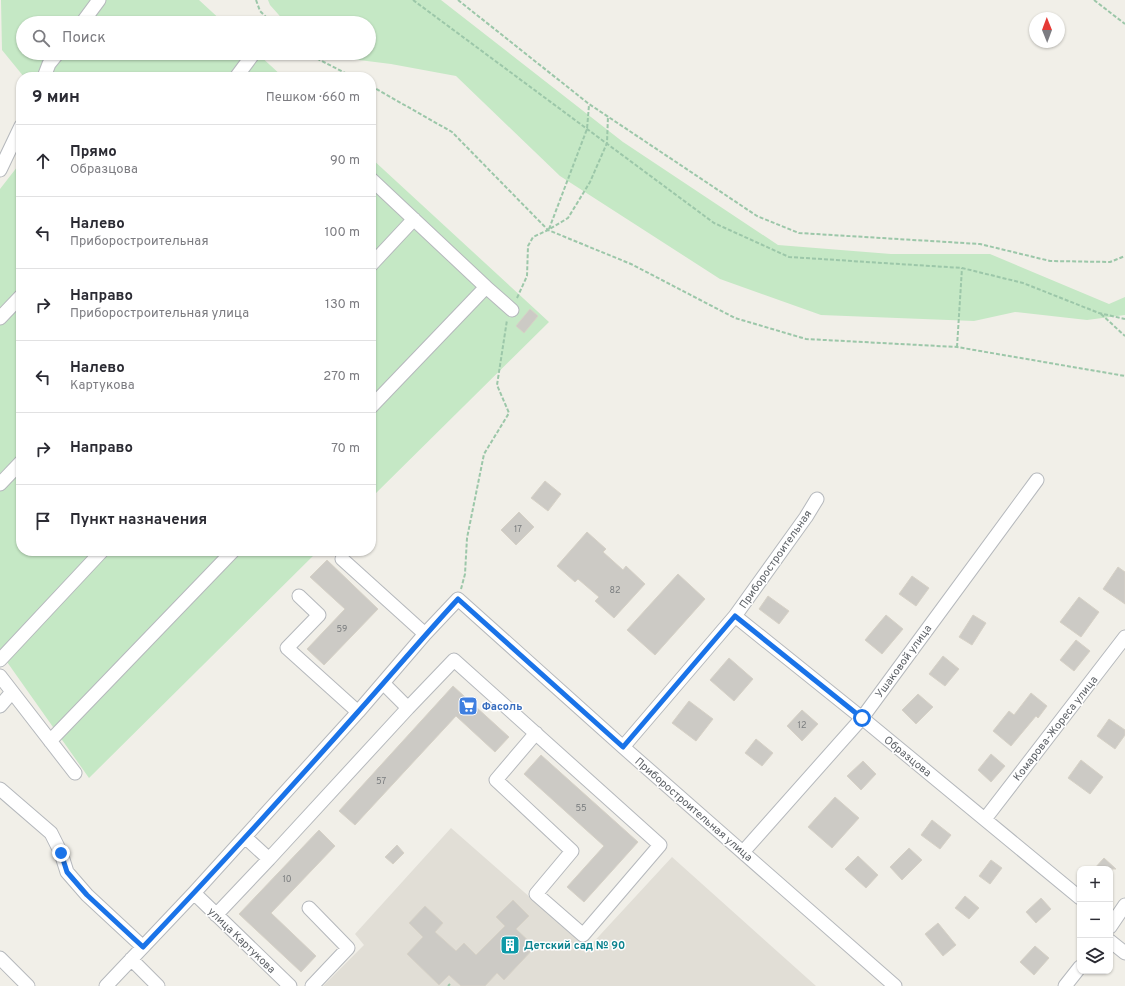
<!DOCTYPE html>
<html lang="ru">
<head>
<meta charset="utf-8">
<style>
	:root { --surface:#fff; --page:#f2f2f3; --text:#2b2b33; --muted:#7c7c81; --line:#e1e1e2 }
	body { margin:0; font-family:Overpass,sans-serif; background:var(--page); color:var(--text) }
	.controls { position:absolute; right:12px; bottom:12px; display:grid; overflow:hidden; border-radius:8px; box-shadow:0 1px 3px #0004 }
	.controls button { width:36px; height:36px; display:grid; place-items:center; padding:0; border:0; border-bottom:1px solid var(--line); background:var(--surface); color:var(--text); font:20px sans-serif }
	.compass { position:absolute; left:1029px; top:12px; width:36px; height:36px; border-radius:50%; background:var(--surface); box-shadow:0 1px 3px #0004; rotate:359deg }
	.stop { position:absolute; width:12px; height:12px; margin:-9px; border:3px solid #1a73e8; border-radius:50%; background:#fff }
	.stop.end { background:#1a73e8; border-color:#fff; box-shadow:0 1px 4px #0008 }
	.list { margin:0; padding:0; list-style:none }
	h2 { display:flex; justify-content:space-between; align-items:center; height:52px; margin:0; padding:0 16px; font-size:17px }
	h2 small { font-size:13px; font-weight:400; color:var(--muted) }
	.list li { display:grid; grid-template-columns:26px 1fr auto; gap:12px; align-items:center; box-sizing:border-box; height:72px; padding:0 16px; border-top:1px solid var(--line) }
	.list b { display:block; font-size:15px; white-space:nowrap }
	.list p { margin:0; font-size:13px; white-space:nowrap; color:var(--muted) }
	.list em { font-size:13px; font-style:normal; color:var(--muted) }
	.icon { flex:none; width:22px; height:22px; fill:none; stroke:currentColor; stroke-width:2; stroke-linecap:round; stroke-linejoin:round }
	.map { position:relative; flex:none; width:1125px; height:986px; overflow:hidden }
	.search { position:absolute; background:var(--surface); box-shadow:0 1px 3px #0004; left:16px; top:16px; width:360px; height:44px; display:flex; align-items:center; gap:10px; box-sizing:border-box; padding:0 14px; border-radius:22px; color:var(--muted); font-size:15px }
	.panel { position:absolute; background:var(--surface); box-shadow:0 1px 3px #0004; left:16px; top:72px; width:360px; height:484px; border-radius:16px }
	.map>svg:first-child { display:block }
</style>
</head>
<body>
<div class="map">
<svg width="1125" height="986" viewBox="0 0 1125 986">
	<rect width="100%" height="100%" fill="#f1efe8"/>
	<!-- education -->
	<path fill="#e1ded6" d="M451 828 588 948 672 857 816 986H323L364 945 355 934Z"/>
	<!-- green -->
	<path fill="#c5e8c5" d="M1 0H199L224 23H23V53H257L283 77H24L2 50Z
		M268 0H441L623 142 778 245 891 254H990L1109 304 1125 297V315L1087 320 1015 312 974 321 821 315 720 279 560 176 456 76 391 64 351 59 331 53H369V23H286L270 5Z
		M371 158 549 322 371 498Z
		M21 162V551H318L89 778 0 652V189Z"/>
	<!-- building -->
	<path fill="#cccac5" stroke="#d6d1c6" d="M530 309 538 316 524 333 516 326Z
		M545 481 561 494 548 511 531 498Z
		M519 512 534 527 516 545 501 530Z
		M587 532 606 549 603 552 623 570 626 566 645 584 614 618 595 601 599 597 578 579 575 582 557 566Z
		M327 560 378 609 324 665 307 649 345 609 310 577Z
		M1118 567 1125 572V604L1103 589Z
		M678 574 705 599 655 655 627 630Z
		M912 576 929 588 916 606 899 594Z
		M768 596 789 611 779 624 759 609Z
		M1079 597 1099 612 1081 637 1060 622Z
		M886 615 903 629 882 654 865 640Z
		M973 615 986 623 972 645 959 637Z
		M1076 640 1090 651 1074 671 1060 660Z
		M943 656 959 669 945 686 929 674Z
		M729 658 753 679 734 701 710 680Z
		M453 686 509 737 495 752 456 716 355 825 339 811Z
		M1031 693 1047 706 1038 718 1036 716 1011 746 993 731 1009 711 1014 715Z
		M918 694 933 707 916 724 902 710Z
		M689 701 713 719 696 741 672 723Z
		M802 710 818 724 802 741 787 726Z
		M1109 719 1125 730V735L1115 749 1097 736Z
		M756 739 773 753 762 766 745 753Z
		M991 754 1005 766 991 782 978 770Z
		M541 755 638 842 584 902 567 887 604 846 524 774Z
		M1081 760 1103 777 1090 794 1068 778Z
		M863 761 876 774 861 790 847 776Z
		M835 797 859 818 832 848 808 827Z
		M932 820 951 835 940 849 921 835Z
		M319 830 335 846 271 913 316 956 301 972 239 914Z
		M397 845 404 853 393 864 385 857Z
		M909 848 922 860 902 880 890 867Z
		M858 856 878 875 866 888 845 869Z
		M1104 858 1116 869H1094Z
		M991 860 1002 868 990 884 979 876Z
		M965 896 979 908 969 919 955 908Z
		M1041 898 1051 909 1036 923 1026 912Z
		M513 900 529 916 516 929 535 947 504 980 497 973 485 986H461L449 975 439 985 407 954 423 937 409 923 425 906 443 923 435 932 456 951 464 943 476 955 505 926 496 917Z
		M938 923 956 945 943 956 925 934Z
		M1035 946 1049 958 1034 975 1020 962Z"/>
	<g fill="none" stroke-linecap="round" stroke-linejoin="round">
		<!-- minor casing -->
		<g stroke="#b5b8bc" stroke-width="15">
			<path id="minor" d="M82 23 99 0
				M44 77 49 64 58 53
				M238 77 237 76 254 53
				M0 170 21 126
				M371 179 486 287
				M371 265 414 219
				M0 318 21 296
				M371 407 486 287 512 310
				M0 484 21 462
				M342 559 425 634
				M299 596 319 615 287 648 358 712
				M735 616 862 718 1080 898
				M0 660 102 551
				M0 676 75 773
				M383 683 408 708 454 660 660 845 583 935 536 894 572 851 496 780 536 733
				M0 706 12 692
				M50 741 233 551
				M623 747 735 616 806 517 817 499
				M0 789 51 833 61 853 67 872 87 895 143 947
				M985 819 1125 637
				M245 837 269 859 408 708
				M743 852 862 718 1037 480
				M194 893 290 986
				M309 908 348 948 312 986
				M216 915 269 859
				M1110 927 1125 905
				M1110 941 1125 953
				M0 958 28 986
				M131 959 158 986
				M106 986 194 893 358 712 425 634 458 599 623 747 895 986
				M1065 986 1080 967"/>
		</g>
		<!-- path -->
		<path stroke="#9cc7a9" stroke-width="2" stroke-dasharray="4 2" stroke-linecap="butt" d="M256 0 260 11 272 23
			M413 0 714 223 789 257 962 268 1023 283 1099 313 1125 319
			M458 0 589 104 757 216 799 233 980 244 1050 261 1110 262 1125 256
			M1094 0 1125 24
			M306 53 353 77
			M371 86 452 132 548 230 631 264 735 318 806 339 957 347 1125 376
			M549 229 587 129 589 105
			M517 298 527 276 528 246 533 237 548 230 568 218 590 182 607 143 608 116
			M1101 314 1125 336
			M957 347 962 268
			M461 589 465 574 467 538 484 454 509 413 497 385 507 320
			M448 986 450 984"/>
		<!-- minor -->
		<use href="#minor" stroke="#fff" stroke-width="13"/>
	</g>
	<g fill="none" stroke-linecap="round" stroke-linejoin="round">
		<!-- route -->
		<path stroke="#1a73e8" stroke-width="5" d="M61 853 67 872 87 895 143 947C216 870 287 792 357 713 391 675 423 637 458 599L623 747 735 616 862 718"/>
	</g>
	<!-- icons -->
	<defs>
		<g id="supermarket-square" transform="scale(1)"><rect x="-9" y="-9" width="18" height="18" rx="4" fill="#3f7fe0" stroke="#fff"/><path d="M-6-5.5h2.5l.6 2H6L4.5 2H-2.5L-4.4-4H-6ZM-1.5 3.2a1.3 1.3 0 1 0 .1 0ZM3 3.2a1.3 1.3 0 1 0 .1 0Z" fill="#fff"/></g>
		<g id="building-square" transform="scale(1)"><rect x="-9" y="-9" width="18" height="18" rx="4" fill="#0f9aa8" stroke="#fff"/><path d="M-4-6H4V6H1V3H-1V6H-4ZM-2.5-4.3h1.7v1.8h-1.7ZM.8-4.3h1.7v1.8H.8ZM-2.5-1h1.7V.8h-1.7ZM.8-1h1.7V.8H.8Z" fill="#fff"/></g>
	</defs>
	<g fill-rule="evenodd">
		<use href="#supermarket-square" x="468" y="706"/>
		<use href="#building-square" x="510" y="945"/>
	</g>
	<g text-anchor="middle" stroke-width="3" stroke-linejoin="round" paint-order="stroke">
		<!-- number labels -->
		<g font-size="9" fill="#7a7d7f">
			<text x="518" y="532">17</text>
			<text x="615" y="593">82</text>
			<text x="342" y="632">59</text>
			<text x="802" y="728">12</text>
			<text x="381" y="784">57</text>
			<text x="581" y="811">55</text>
			<text x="287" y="882">10</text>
		</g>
		<!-- street labels -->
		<g font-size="11" fill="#5f6368" stroke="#fff">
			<text transform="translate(775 559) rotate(-55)" y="4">Приборостроительная</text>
			<text transform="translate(903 661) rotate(-54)" y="4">Ушаковой улица</text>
			<text transform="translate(1055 728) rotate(-52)" y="4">Комарова-Жореса улица</text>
			<text transform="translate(908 756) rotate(39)" y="4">Образцова</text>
			<text transform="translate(694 809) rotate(41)" y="4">Приборостроительная улица</text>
			<text transform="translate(242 940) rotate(44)" y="4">улица Картукова</text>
		</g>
		<!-- shop labels -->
		<g font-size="11" font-weight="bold" fill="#366cbe" stroke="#fff" text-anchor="start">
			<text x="482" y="710">Фасоль</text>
		</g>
		<!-- culture labels -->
		<g font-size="11" font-weight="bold" fill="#0d838f" stroke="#fff" text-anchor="start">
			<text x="524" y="949">Детский сад № 90</text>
		</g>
	</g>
</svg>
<div class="controls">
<button>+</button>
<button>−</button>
<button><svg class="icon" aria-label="layers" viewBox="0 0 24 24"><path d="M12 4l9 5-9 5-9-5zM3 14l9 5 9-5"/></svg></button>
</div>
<svg class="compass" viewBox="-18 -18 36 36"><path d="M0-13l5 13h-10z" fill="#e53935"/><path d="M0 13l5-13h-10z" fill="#7c7c81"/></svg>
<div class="stop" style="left:862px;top:718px"></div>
<div class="stop end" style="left:61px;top:853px"></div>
<div class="search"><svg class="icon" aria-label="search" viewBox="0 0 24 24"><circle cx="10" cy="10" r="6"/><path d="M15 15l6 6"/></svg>Поиск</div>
<section class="panel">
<h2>9 мин<small>Пешком · 660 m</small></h2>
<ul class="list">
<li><svg class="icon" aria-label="ahead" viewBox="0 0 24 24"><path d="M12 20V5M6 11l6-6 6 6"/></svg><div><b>Прямо</b><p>Образцова</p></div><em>90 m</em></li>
<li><svg class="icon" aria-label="left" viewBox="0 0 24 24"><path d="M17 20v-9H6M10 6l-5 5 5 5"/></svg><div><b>Налево</b><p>Приборостроительная</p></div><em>100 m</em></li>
<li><svg class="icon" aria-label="right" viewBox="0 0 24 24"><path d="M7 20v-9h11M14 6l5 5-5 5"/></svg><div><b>Направо</b><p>Приборостроительная улица</p></div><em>130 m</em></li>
<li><svg class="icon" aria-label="left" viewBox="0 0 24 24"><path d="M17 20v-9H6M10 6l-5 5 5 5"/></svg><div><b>Налево</b><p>Картукова</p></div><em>270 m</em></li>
<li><svg class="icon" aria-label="right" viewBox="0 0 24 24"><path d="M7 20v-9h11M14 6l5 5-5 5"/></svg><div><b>Направо</b></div><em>70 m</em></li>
<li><svg class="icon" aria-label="arrive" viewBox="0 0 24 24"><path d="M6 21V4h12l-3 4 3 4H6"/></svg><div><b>Пункт назначения</b></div></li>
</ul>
</section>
</div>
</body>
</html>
